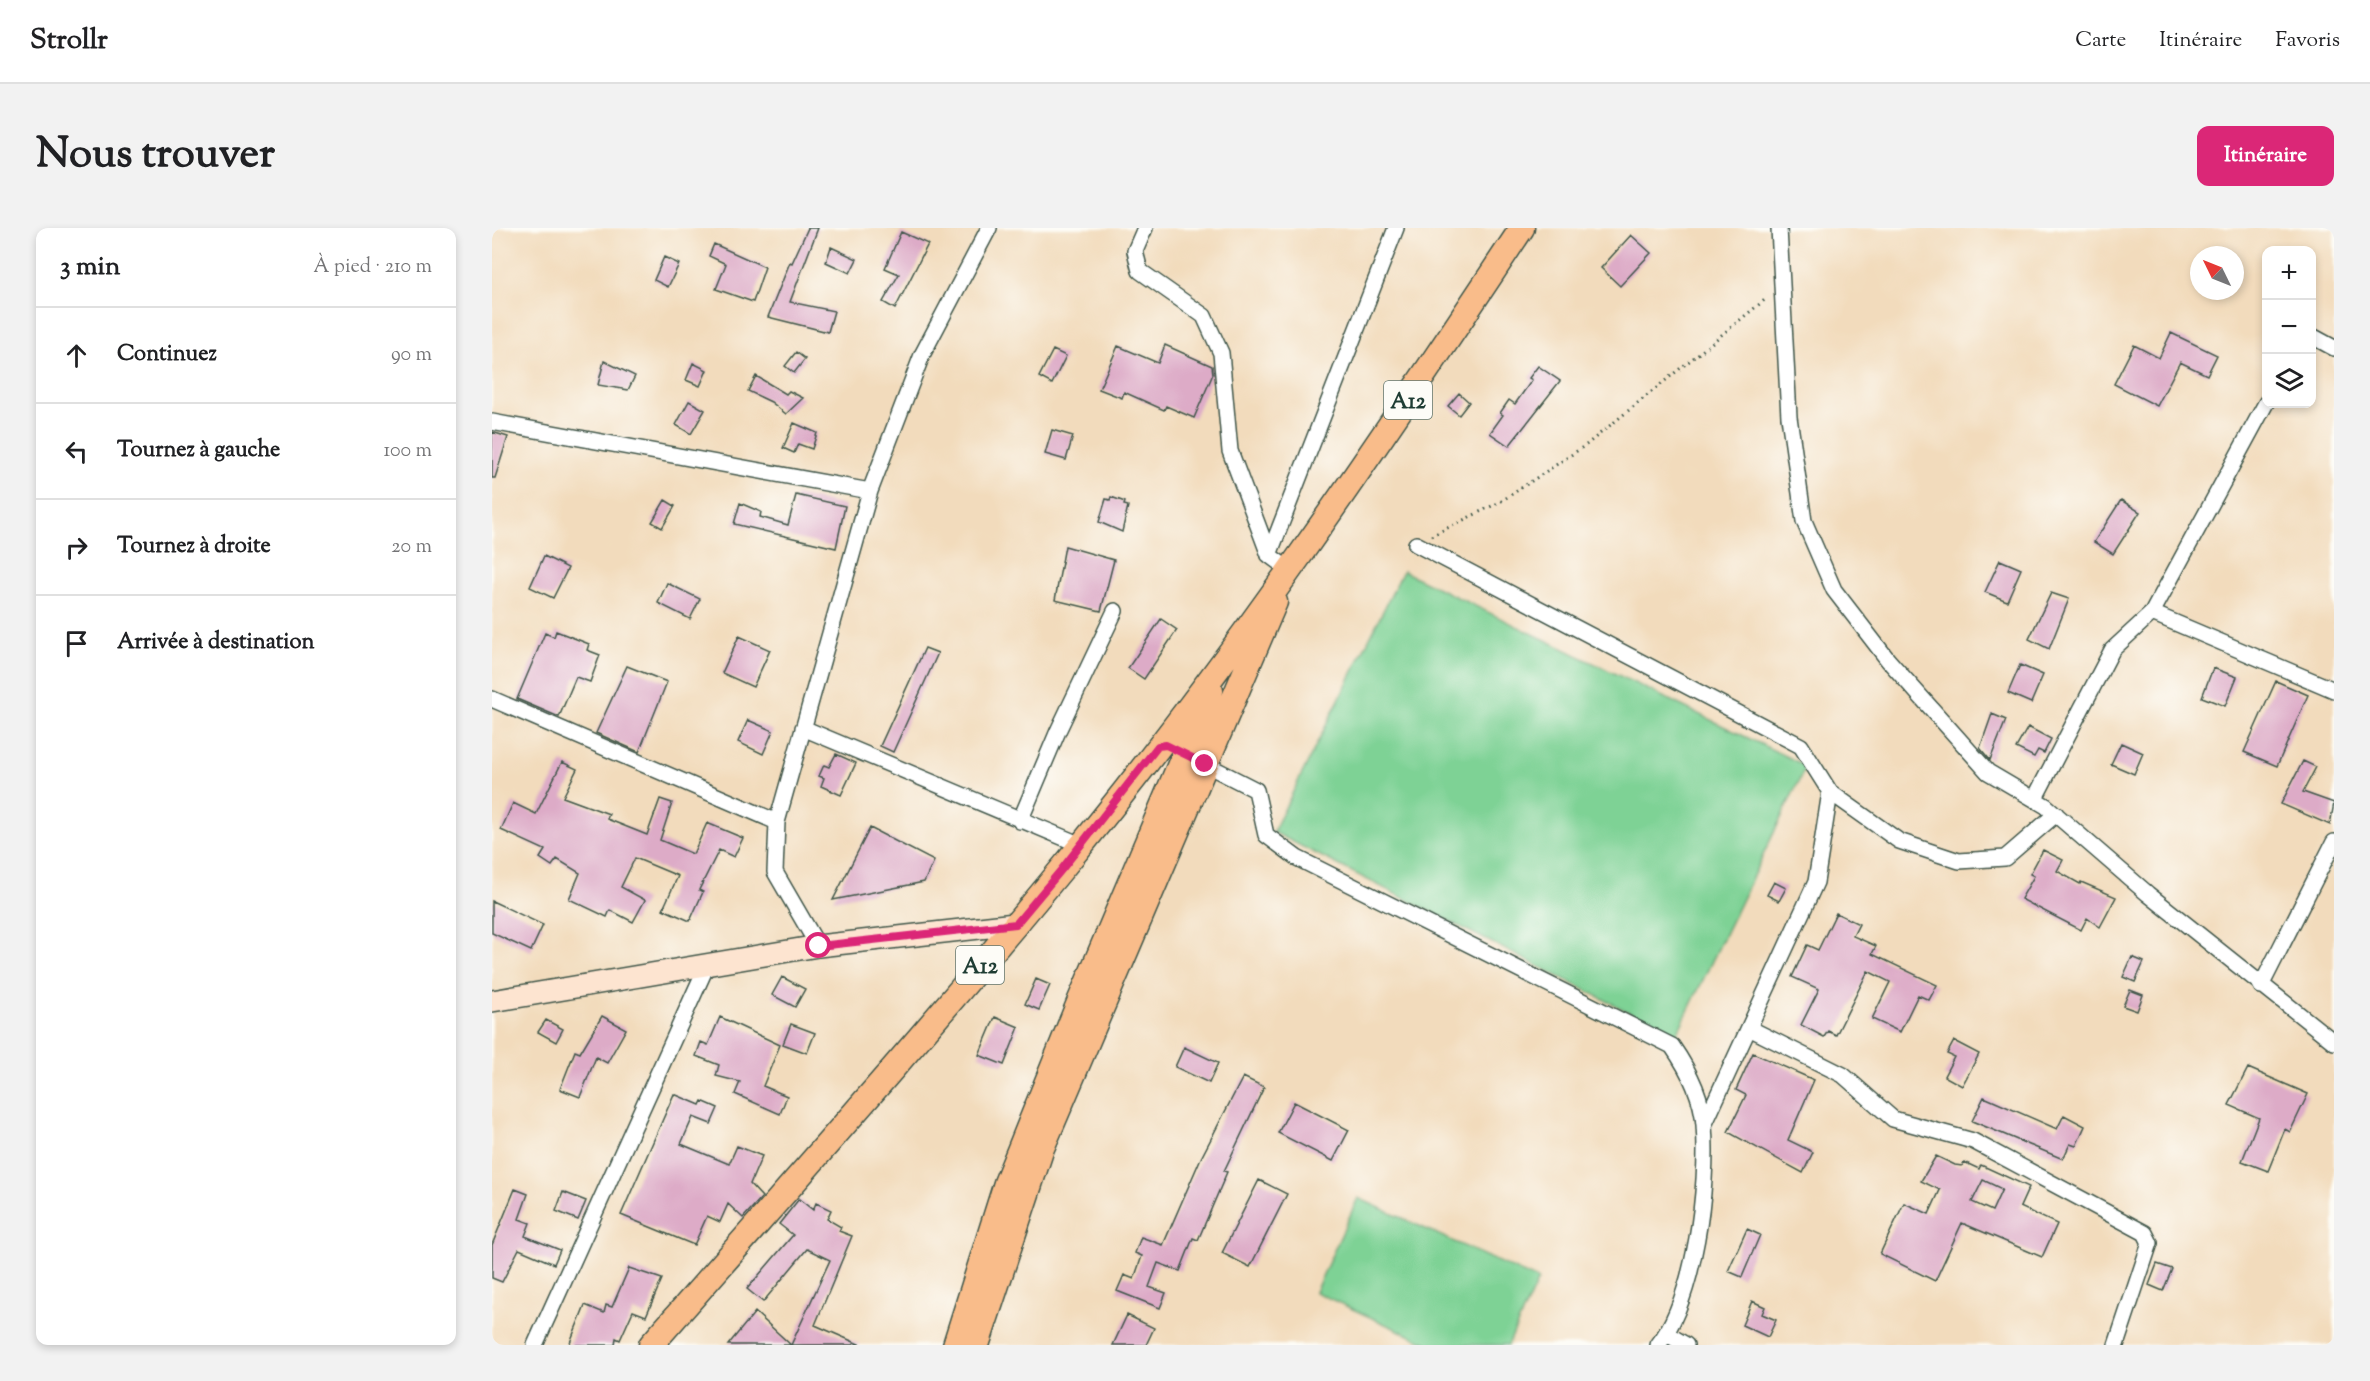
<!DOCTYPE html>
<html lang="fr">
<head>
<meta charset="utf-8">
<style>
	:root { --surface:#fff; --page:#f2f2f2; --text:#202124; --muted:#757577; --line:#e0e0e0; --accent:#db2777 }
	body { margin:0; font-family:"Sorts Mill Goudy",serif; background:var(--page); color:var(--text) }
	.controls { position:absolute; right:18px; top:18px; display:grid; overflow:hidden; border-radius:12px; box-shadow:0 3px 9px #0003 }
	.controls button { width:54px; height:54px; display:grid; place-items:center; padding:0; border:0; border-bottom:2px solid var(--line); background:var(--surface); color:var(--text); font:30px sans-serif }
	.compass { position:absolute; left:1698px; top:18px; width:54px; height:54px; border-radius:50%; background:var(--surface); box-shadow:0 3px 9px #0003; rotate:313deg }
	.stop { position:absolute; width:18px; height:18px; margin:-14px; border:4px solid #db2777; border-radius:50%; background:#fff }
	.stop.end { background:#db2777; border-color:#fff; box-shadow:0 2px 6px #0008 }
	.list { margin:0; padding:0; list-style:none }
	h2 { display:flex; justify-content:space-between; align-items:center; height:78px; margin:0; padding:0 24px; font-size:26px }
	h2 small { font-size:20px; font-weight:400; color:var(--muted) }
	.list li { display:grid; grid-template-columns:39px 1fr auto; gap:18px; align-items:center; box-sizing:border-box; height:96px; padding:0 24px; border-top:2px solid var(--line) }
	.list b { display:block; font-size:22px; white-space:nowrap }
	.list em { font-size:20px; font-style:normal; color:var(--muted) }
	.icon { flex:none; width:33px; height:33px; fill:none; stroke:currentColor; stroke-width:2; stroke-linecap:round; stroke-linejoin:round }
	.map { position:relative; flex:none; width:1842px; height:1117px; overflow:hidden; border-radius:12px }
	header { display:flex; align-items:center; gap:36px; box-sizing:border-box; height:84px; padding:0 30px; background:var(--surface); border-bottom:2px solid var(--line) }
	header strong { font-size:28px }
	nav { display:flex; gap:33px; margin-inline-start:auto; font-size:21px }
	.intro { display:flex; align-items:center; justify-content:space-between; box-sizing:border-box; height:144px; padding:0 36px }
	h1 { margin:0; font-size:42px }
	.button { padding:15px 27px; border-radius:12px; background:var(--accent); color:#fff; font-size:21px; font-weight:700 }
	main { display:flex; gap:36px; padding:0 36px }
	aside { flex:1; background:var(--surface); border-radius:12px; box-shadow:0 3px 9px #0003 }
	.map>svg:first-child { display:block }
</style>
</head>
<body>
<header>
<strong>Strollr</strong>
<nav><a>Carte</a><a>Itinéraire</a><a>Favoris</a></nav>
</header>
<div class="intro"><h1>Nous trouver</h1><a class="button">Itinéraire</a></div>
<main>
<aside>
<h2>3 min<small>À pied · 210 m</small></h2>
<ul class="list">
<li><svg class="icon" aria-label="ahead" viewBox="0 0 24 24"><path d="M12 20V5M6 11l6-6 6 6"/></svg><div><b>Continuez</b></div><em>90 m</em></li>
<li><svg class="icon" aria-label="left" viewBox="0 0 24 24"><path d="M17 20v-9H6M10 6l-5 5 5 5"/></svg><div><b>Tournez à gauche</b></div><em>100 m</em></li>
<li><svg class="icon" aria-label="right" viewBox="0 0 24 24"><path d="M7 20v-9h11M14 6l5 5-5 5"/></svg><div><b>Tournez à droite</b></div><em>20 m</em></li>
<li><svg class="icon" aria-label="arrive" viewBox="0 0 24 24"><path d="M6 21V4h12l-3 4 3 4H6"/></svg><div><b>Arrivée à destination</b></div></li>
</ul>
</aside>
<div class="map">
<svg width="1842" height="1117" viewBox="0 0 1842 1117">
	<rect width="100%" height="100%" fill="#fdfcf7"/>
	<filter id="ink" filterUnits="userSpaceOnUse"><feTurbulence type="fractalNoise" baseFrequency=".0167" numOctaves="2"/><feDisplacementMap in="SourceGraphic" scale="12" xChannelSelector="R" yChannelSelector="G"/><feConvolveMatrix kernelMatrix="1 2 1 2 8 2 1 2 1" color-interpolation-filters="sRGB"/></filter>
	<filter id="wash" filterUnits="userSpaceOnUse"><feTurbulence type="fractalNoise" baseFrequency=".008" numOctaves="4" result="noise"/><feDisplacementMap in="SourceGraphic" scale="24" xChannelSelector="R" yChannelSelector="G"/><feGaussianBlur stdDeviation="1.35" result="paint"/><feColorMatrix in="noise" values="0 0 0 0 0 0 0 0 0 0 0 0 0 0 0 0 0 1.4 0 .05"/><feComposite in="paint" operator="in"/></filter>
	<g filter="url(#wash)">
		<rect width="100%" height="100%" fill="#f2dbbc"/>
		<!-- green -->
		<path fill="#7ed295" stroke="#4e8864" stroke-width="1.5" d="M911 343 1314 538 1184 808 781 604Z
			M866 970 1046 1052 1016 1117H939L823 1064Z"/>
		<g id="blocks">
			<!-- building -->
			<path fill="#ddabc7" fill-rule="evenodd" d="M316 0H326L298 74 342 83 336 104 276 89 298 34 300 35Z
				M409 4 436 16 403 81 391 74 407 46 393 40Z
				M1139 7 1159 25 1128 58 1109 40Z
				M222 16 273 39 261 74 224 61 234 36 217 28Z
				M339 19 365 31 358 45 334 34Z
				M172 29 187 36 176 59 162 52Z
				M1679 105 1725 127 1715 147 1688 134 1665 178 1622 156 1642 117 1667 130Z
				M673 117 720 138 721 146 702 190 674 178 672 182 632 164 630 170 607 161 626 118 666 135Z
				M561 122 574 128 560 156 547 149Z
				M304 124 313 131 302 145 293 138Z
				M112 133 143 148 136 162 106 157Z
				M201 135 215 142 208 158 194 152Z
				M1046 138 1068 153 1017 218 998 205 1011 187 1008 185 1017 172 1023 176 1040 152 1037 150Z
				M264 148 294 166 297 163 311 170 294 186 279 174 256 163Z
				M967 165 977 174 967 187 956 178Z
				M197 173 213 182 199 206 184 197Z
				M302 195 325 205 320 221 306 216 302 225 291 220Z
				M560 202 581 208 574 232 553 226Z
				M0 204 16 209 3 250H0Z
				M304 267 353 278 344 320 242 296 248 275 269 284 268 289 296 297Z
				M619 269 633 274 632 277 636 278 630 304 607 294 614 271 618 272Z
				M173 272 183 278 170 300 160 294Z
				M1629 272 1648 284 1621 326 1602 314Z
				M573 318 622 332 609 383 563 372Z
				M52 328 76 340 61 370 38 359Z
				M1508 332 1529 341 1515 373 1493 364Z
				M175 355 208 371 198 391 166 375Z
				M1559 365 1577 371 1557 421 1537 411Z
				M669 391 685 402 652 451 636 440Z
				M64 403 97 416 95 422 108 427 98 454 84 449 67 489 25 471 53 405 62 409Z
				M247 408 278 422 261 459 230 445Z
				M433 420 446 425 401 524 388 518Z
				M1528 437 1551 447 1539 475 1516 465Z
				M135 438 175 454 147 524 104 505Z
				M1721 440 1745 449 1733 478 1710 469Z
				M1784 453 1816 467 1785 538 1752 524Z
				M1500 486 1514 492 1498 532 1488 520Z
				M256 492 281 503 271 526 246 514Z
				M1536 499 1559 511 1552 525 1546 522 1542 529 1524 520Z
				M1629 515 1651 525 1642 546 1619 536Z
				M344 526 364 535 349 567 329 558 332 550 327 548 332 537 337 539Z
				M1811 533 1824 539 1811 564 1842 575 1838 597 1789 576Z
				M70 534 85 541 71 569 117 586 115 591 155 607 168 571 180 575 168 612 201 626 215 595 251 610 242 629 227 622 207 662 211 664 198 693 171 681 186 648 143 630 129 659 153 672 141 694 118 682 115 689 77 671 88 645 65 631 60 638 48 630 53 622 9 602 21 575 44 586Z
				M378 600 442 633 432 654 341 672Z
				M1551 622 1571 632 1565 643 1588 656 1589 654 1624 669 1608 699 1595 690 1589 702 1529 671 1542 648 1538 646Z
				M1282 654 1294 660 1287 673 1275 667Z
				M0 673 51 697 39 723 0 705Z
				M1344 685 1367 696 1361 708 1384 718 1380 726 1445 757 1437 772 1426 767 1408 804 1380 791 1398 754 1376 743 1344 807 1336 803 1332 809 1309 797 1327 761 1300 749 1315 717 1326 722Z
				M1640 729 1652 734 1643 754 1631 749Z
				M290 749 313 761 303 779 280 767Z
				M544 751 558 757 547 782 533 776Z
				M1638 762 1651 767 1645 783 1631 778Z
				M110 788 134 801 115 835 104 829 88 869 68 861 83 823 88 825Z
				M228 789 288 817 271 858 295 868 288 886 243 866 248 854 224 848 227 837 204 828 209 814 216 817Z
				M503 789 527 799 512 837 487 827Z
				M54 792 71 801 64 814 46 804Z
				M299 796 323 805 315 825 291 816Z
				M1462 813 1487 826 1470 858 1452 848 1462 829 1455 826Z
				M692 819 726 835 717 855 683 839Z
				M1261 825 1322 852 1296 912 1321 924 1311 945 1236 904 1254 867 1244 862Z
				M1756 840 1816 866 1798 904 1793 901 1776 943 1750 933 1767 890 1737 877Z
				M751 849 772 859 732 943 735 944 706 1012 701 1010 688 1043 666 1035 657 1059 674 1065 668 1080 625 1063 632 1047 642 1051 650 1028 643 1025 649 1009 671 1017 708 932Z
				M182 866 208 877 210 873 226 880 219 896 201 889 189 916 237 936 245 918 270 928 258 956 270 969 251 990 236 976 228 994 215 988 202 1017 129 987Z
				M1492 869 1565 901 1572 887 1593 898 1584 918 1578 916 1571 931 1480 893Z
				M802 874 857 902 841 933 786 905Z
				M1444 928 1463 937 1470 938 1472 934 1487 941 1489 937 1537 959 1528 979 1565 996 1550 1029 1470 995 1443 1053 1388 1026 1412 975 1437 986 1448 962 1429 953ZM1491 952 1510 961 1500 983 1480 974Z
				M767 952 795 966 758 1039 730 1025Z
				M23 961 36 966 27 991 38 995 33 1008 68 1022 62 1036 27 1021 10 1054 0 1050V1017Z
				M71 964 94 973 86 992 64 983Z
				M307 971 321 982 324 975 339 982 335 991 349 999 347 1003 360 1008 323 1097 369 1117H236L263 1084 299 1117 338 1032 315 1021 271 1074 255 1061 301 1007 287 996Z
				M1255 1001 1268 1007 1250 1049 1236 1043Z
				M1665 1036 1680 1041 1671 1063 1657 1057Z
				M137 1040 170 1051 154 1088 141 1083 128 1112 124 1110 123 1117H77L93 1077 112 1085 114 1077 120 1079Z
				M1260 1073 1273 1079 1270 1086 1284 1092 1276 1109 1250 1097Z
				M635 1087 662 1100 654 1117H621Z"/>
		</g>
	</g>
	<g filter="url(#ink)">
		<use href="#blocks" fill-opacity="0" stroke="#3f5548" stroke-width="1.5"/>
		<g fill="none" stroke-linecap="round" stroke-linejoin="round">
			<!-- street casing -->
			<g stroke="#3f5548" stroke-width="18">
				<path id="street" d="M653 0 643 23 648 43 712 88 729 125 738 223 777 327
					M1287 0 1297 189 1312 293 1342 362 1396 432 1496 544 1554 578 1656 666 1842 814
					M1820 108 1842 120
					M0 194 378 263
					M924 316 1309 518 1338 564 1407 613 1467 633 1513 630 1564 586
					M796 341 777 327 904 0
					M1660 385 1842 462
					M0 471 285 594
					M311 500 589 617
					M713 536 764 562 774 607 805 630 1180 818C1196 841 1210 867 1212 897 1217 956 1203 1070 1166 1117
					M1543 570 1620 422 1660 385 1774 175
					M528 593 566 503 623 383
					M326 718 283 644 285 594 378 263 430 127 497 0
					M1769 758 1842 614
					M1257 800 1351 847 1401 891 1481 913 1653 1005 1658 1015 1624 1117
					M1213 895 1324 654 1338 564
					M1175 1106 1194 1117
					M43 1117 216 735"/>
			</g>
			<!-- secondary casing -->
			<g stroke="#3f5548" stroke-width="24">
				<path id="secondary" d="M0 773 326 718 523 696"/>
			</g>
			<!-- primary casing -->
			<g stroke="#3f5548" stroke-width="27">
				<path id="primary" d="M159 1117C297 960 436 803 569 642 737 439 885 219 1030 0
					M463 1117 514 955 588 772 719 463
					M485 1117 550 920 783 374"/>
			</g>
			<!-- path -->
			<path stroke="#3f5548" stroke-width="3" stroke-dasharray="1.5 4.5" stroke-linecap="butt" d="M939 308 1008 274 1094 217 1275 70"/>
			<!-- street -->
			<use href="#street" stroke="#fff" stroke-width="15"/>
			<!-- secondary -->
			<use href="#secondary" stroke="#fde4d0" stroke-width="21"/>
			<!-- primary -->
			<use href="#primary" stroke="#f9bc8a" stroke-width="24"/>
		</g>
	</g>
	<g fill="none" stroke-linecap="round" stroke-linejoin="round" filter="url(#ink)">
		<!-- route -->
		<path stroke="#db2777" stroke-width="8" d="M327 718 524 696 570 641 666 518 674 517 713 536"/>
	</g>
	<g text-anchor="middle" stroke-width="4.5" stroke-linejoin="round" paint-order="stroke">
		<!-- shield labels -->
		<g fill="#fdfcf7" stroke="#62766e" stroke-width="1.5">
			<rect x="892" y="153" width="48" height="38" rx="4.5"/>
			<rect x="464" y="718" width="48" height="38" rx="4.5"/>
		</g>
		<g font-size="22" font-weight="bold" fill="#1f3d34">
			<text x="916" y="180">A12</text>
			<text x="488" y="745">A12</text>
		</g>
	</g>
</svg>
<div class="controls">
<button>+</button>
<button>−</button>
<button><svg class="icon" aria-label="layers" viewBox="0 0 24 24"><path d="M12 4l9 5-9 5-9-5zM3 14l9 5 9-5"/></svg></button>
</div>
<svg class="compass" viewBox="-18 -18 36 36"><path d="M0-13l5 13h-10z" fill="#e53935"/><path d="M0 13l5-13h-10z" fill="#757577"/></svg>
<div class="stop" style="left:327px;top:718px"></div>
<div class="stop end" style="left:713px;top:536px"></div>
</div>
</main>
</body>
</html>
